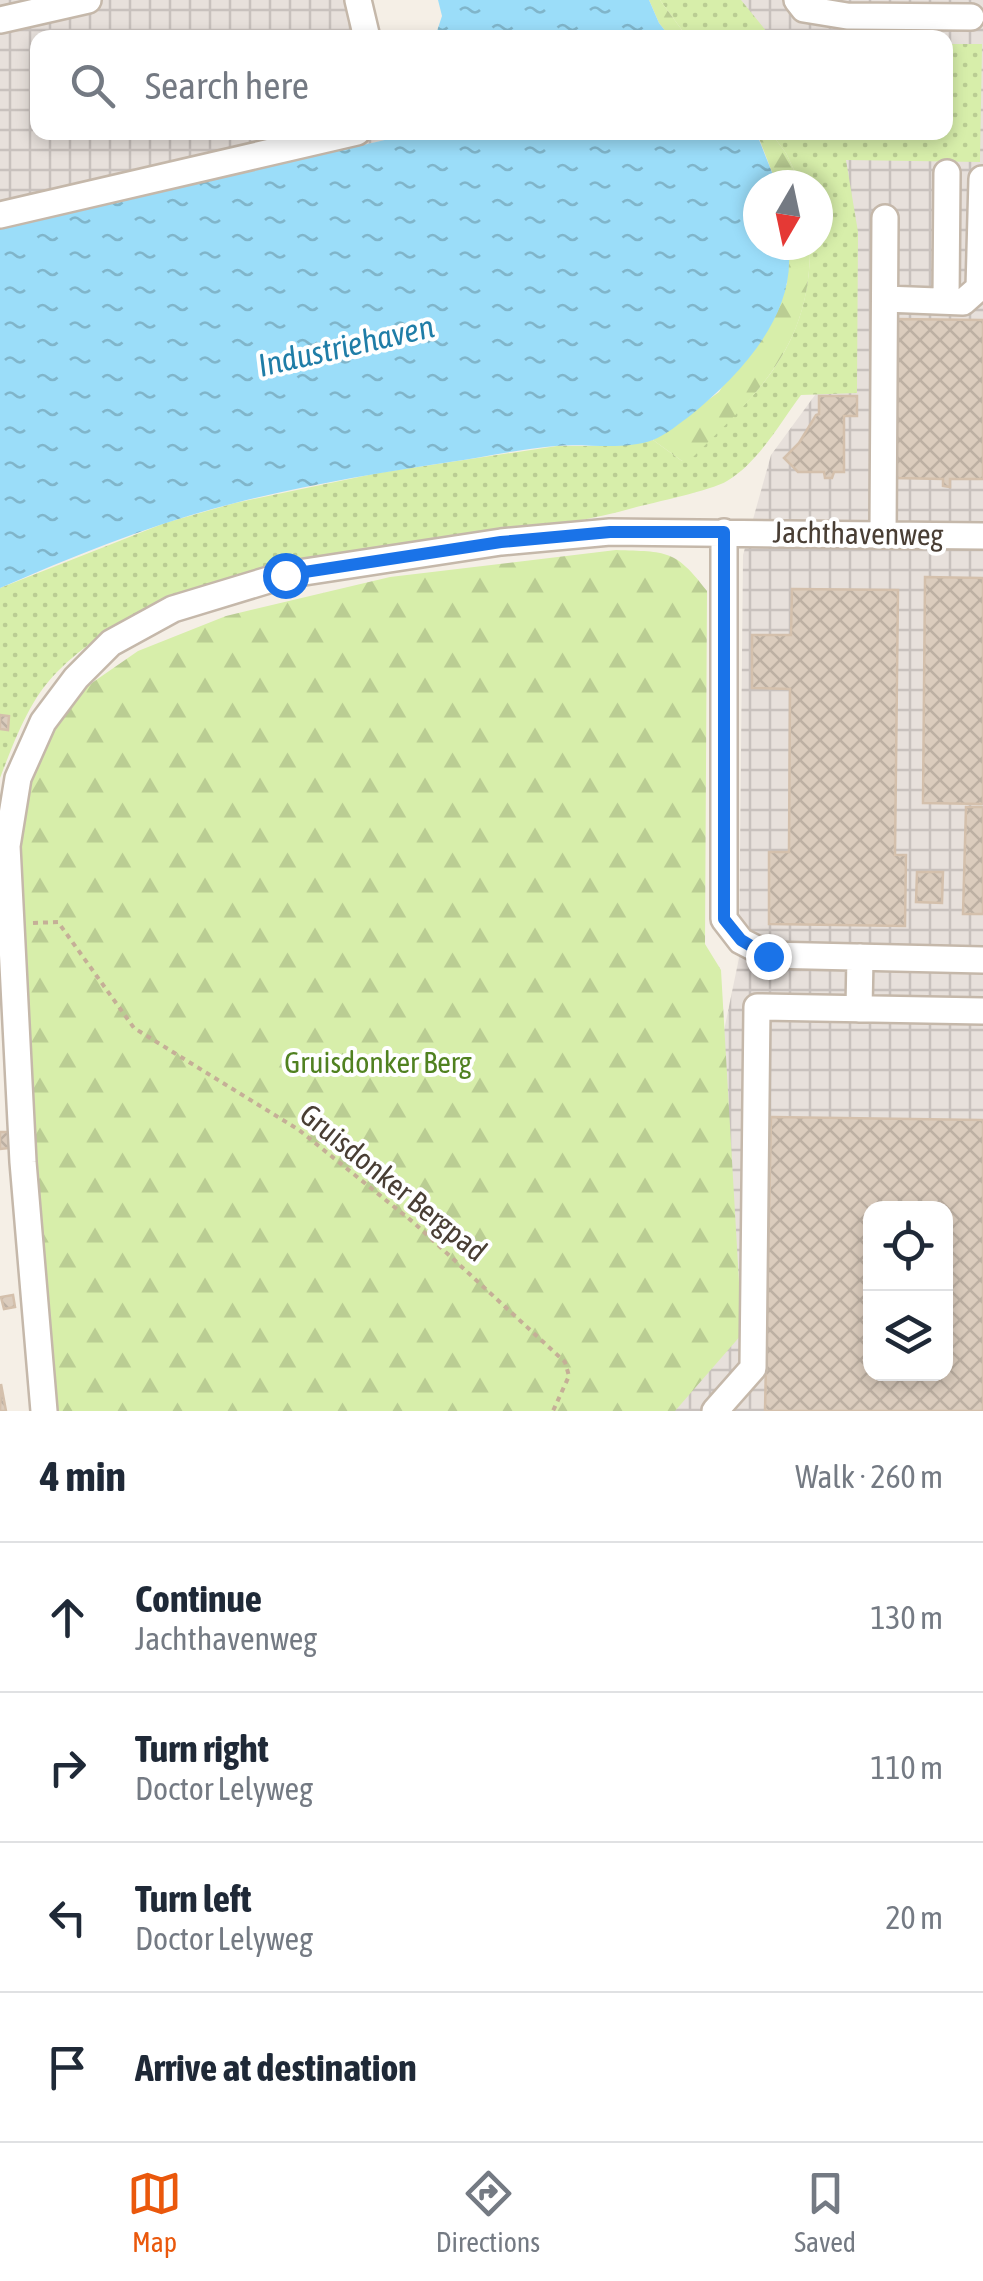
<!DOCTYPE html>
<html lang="en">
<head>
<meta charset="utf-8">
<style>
	:root { --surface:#fff; --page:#f2f2f3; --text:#1f2937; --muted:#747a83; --line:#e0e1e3; --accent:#ea580c }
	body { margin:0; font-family:"Asap Condensed",sans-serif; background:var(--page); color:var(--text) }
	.controls { position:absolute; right:30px; bottom:30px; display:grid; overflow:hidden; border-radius:20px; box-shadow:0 5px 15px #0003 }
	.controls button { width:90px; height:90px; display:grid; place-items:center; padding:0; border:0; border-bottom:2px solid var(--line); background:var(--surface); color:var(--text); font:50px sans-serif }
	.compass { position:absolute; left:743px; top:170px; width:90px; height:90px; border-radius:50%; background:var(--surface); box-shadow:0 5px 15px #0003; rotate:189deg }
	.stop { position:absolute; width:30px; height:30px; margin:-22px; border:8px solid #1a73e8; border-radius:50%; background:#fff }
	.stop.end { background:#1a73e8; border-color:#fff; box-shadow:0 2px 10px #0008 }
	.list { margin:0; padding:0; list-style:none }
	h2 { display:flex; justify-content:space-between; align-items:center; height:130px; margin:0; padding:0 40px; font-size:42px }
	h2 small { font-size:32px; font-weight:400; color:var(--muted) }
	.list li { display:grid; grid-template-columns:65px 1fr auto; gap:30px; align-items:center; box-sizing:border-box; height:150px; padding:0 40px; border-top:2px solid var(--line) }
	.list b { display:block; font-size:38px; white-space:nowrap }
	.list p { margin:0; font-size:32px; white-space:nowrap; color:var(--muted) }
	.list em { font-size:32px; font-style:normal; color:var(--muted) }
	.icon { flex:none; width:55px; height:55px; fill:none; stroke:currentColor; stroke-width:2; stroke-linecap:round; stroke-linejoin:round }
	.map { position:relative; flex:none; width:983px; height:1411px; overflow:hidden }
	.search { position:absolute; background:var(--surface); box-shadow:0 5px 15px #0003; left:30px; right:30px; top:30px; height:110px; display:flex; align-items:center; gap:25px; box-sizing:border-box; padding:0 35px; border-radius:20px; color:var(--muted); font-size:38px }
	.sheet { height:730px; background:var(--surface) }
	nav { display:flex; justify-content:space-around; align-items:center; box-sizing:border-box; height:140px; border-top:2px solid var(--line); background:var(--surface); font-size:28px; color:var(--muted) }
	nav a { display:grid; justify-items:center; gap:5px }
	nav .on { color:var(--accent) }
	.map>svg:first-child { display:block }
</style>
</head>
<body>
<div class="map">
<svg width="983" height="1411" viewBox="0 0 983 1411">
	<defs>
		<pattern id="industrial-grid" width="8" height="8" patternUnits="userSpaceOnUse" patternTransform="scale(2.5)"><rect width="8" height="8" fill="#e7e0db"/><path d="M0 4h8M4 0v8" fill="none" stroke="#c8c1bd"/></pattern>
		<pattern id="green-dots" width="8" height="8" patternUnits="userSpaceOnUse" patternTransform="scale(2.5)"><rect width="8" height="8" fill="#d7eeaa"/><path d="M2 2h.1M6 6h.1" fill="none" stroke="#bacd93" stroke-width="1.8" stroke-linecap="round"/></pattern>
		<pattern id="forest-firs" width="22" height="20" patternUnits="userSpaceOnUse" patternTransform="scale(2.5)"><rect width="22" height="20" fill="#d7eeaa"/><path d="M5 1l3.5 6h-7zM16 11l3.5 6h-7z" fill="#bacd93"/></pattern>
		<pattern id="water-ripples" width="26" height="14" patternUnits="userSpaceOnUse" patternTransform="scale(2.5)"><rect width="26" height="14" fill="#9bddf9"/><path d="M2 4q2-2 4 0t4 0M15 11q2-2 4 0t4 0" fill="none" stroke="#80b5ca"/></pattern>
		<pattern id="building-cross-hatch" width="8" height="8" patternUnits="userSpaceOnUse" patternTransform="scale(2.5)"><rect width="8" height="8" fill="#dbccbd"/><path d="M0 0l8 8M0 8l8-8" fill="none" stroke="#bdb0a3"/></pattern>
	</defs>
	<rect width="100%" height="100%" fill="#f5efe6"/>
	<!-- industrial -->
	<path fill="url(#industrial-grid)" fill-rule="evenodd" d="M0 0H369L379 37 38 38V132H402L403 136 0 229Z
		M709 0H983V1411H657L655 1364 739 958 743 555 771 455 848 350 827 133 946 132V38L742 37ZM870 1208H946V1374H870Z"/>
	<!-- green -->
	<path fill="url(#green-dots)" d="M660 0H741L771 37H687Z
		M946 44H982L980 162 846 160 858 232 857 393 801 395C780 423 758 463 727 481 710 491 655 502 633 508 453 558 197 533 57 672 29 700 14 742 0 778V588L165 523 235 503 378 473 557 446H615L653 440 682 461C756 400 811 347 810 245H818V185H801L786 153 771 133 946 132Z"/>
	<!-- forest -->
	<path fill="url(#forest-firs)" d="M649 0H660L687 37H670L659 23Z
		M757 133H771L786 153 801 185H777Z
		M788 245H810C811 347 758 393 691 459L682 461 653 440 719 392 787 284Z
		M616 550C667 552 675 549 707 591L705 944 721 970 742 1334 675 1411H55L17 917 18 847 29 783 46 737 86 687 138 651 226 616 390 577Z"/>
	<!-- water -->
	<path fill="url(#water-ripples)" d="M438 0H649L659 23 670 37H435L442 16Z
		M756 132 777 185H758V245H788C798 314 740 375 691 415 680 423 666 435 653 440 623 451 587 443 555 446 520 449 485 457 450 462 378 473 306 485 235 503 154 523 76 555 0 588V229L402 136V133Z"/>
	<!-- building -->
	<path fill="url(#building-cross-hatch)" stroke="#d4c0ac" stroke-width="2.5" fill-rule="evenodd" d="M894 319 983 320V479H950V487L943 486V479L893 478Z
		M819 396H857V416H844V472H834L832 478H825L824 472H798L784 458 799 443 816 415 819 414Z
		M925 577 983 578V804L923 803Z
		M792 589 898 590 895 855H906L905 926 769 924V852H789L790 689 752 688V635H791Z
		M0 715 9 716 8 730 0 729Z
		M966 807H983V914H963Z
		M917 872H943L942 903 916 902Z
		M771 1117 983 1120V1411H765ZM870 1208H946V1374H870Z
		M0 1132H9L10 1148 0 1149Z
		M13 1295 15 1307 4 1309 1 1297Z
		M1 1384 6 1411H0Z"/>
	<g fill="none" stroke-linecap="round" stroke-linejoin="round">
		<!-- minor casing -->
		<g stroke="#c5b8aa" stroke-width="30">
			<path id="minor" d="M358 0 367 38
				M797 0 804 9 847 16 971 17
				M0 20 88 0
				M0 215 357 132
				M885 299 963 302 979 288 982 179
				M946 301 947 173
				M724 532V919L741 941 768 955 983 960
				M883 534 885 218
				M859 1009 860 957
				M44 1411 23 1162 7 846 18 778 43 722 76 678 111 643 173 609 285 575 501 542 610 532 983 536
				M715 1411 753 1368 757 1007 983 1011"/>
		</g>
		<!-- path -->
		<path stroke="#c5af97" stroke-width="4" stroke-dasharray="5 5" stroke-linecap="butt" d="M33 923 58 922 134 1028 299 1130 413 1222 565 1362 569 1376 553 1411"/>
		<!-- minor -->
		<use href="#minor" stroke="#fff" stroke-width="25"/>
	</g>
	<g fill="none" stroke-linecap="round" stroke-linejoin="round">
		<!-- route -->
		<path stroke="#1a73e8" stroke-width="12" d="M285 575 501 542 610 532H724V919L741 940 768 956"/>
	</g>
	<g text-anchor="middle" stroke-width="8" stroke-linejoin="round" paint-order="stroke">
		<!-- street labels -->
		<g font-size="30" fill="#493e34" stroke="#fff">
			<text transform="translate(858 534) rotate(1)" y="10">Jachthavenweg</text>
			<text transform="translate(393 1183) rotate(39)" y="10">Gruisdonker Bergpad</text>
		</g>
		<!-- park labels -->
		<g font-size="30" fill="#508120" stroke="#fff">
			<text x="378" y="1073">Gruisdonker Berg</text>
		</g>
		<!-- water labels -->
		<g font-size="32" font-style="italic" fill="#1f7da7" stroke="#fff">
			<text transform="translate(346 346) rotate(-13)" y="11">Industriehaven</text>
		</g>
	</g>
</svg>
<div class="controls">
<button><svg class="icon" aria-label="locate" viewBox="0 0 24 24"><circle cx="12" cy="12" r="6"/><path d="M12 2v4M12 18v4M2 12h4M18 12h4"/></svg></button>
<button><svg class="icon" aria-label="layers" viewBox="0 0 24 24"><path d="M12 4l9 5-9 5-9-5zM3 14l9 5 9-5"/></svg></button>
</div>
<svg class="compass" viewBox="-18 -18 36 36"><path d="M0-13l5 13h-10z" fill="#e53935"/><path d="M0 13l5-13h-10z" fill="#747a83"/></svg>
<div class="stop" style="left:285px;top:575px"></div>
<div class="stop end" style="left:768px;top:956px"></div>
<div class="search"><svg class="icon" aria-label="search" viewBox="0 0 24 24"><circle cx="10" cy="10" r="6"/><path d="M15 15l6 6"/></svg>Search here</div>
</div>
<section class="sheet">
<h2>4 min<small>Walk · 260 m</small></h2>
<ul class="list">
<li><svg class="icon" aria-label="ahead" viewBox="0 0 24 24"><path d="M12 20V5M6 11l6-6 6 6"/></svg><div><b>Continue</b><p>Jachthavenweg</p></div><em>130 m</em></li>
<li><svg class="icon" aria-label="right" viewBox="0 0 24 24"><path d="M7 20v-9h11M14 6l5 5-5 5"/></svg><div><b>Turn right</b><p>Doctor Lelyweg</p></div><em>110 m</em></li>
<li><svg class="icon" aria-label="left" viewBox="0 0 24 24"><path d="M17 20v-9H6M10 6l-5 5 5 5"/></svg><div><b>Turn left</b><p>Doctor Lelyweg</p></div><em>20 m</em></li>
<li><svg class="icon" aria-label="arrive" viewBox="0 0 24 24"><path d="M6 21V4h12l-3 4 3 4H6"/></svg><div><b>Arrive at destination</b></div></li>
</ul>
</section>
<nav>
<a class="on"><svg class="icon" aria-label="map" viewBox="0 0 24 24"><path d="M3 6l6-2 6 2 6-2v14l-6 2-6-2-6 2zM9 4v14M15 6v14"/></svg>Map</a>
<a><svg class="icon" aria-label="directions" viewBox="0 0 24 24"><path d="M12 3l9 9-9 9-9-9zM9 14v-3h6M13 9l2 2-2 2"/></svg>Directions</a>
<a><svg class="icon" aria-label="saved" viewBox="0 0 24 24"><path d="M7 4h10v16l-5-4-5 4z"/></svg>Saved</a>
</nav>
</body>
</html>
